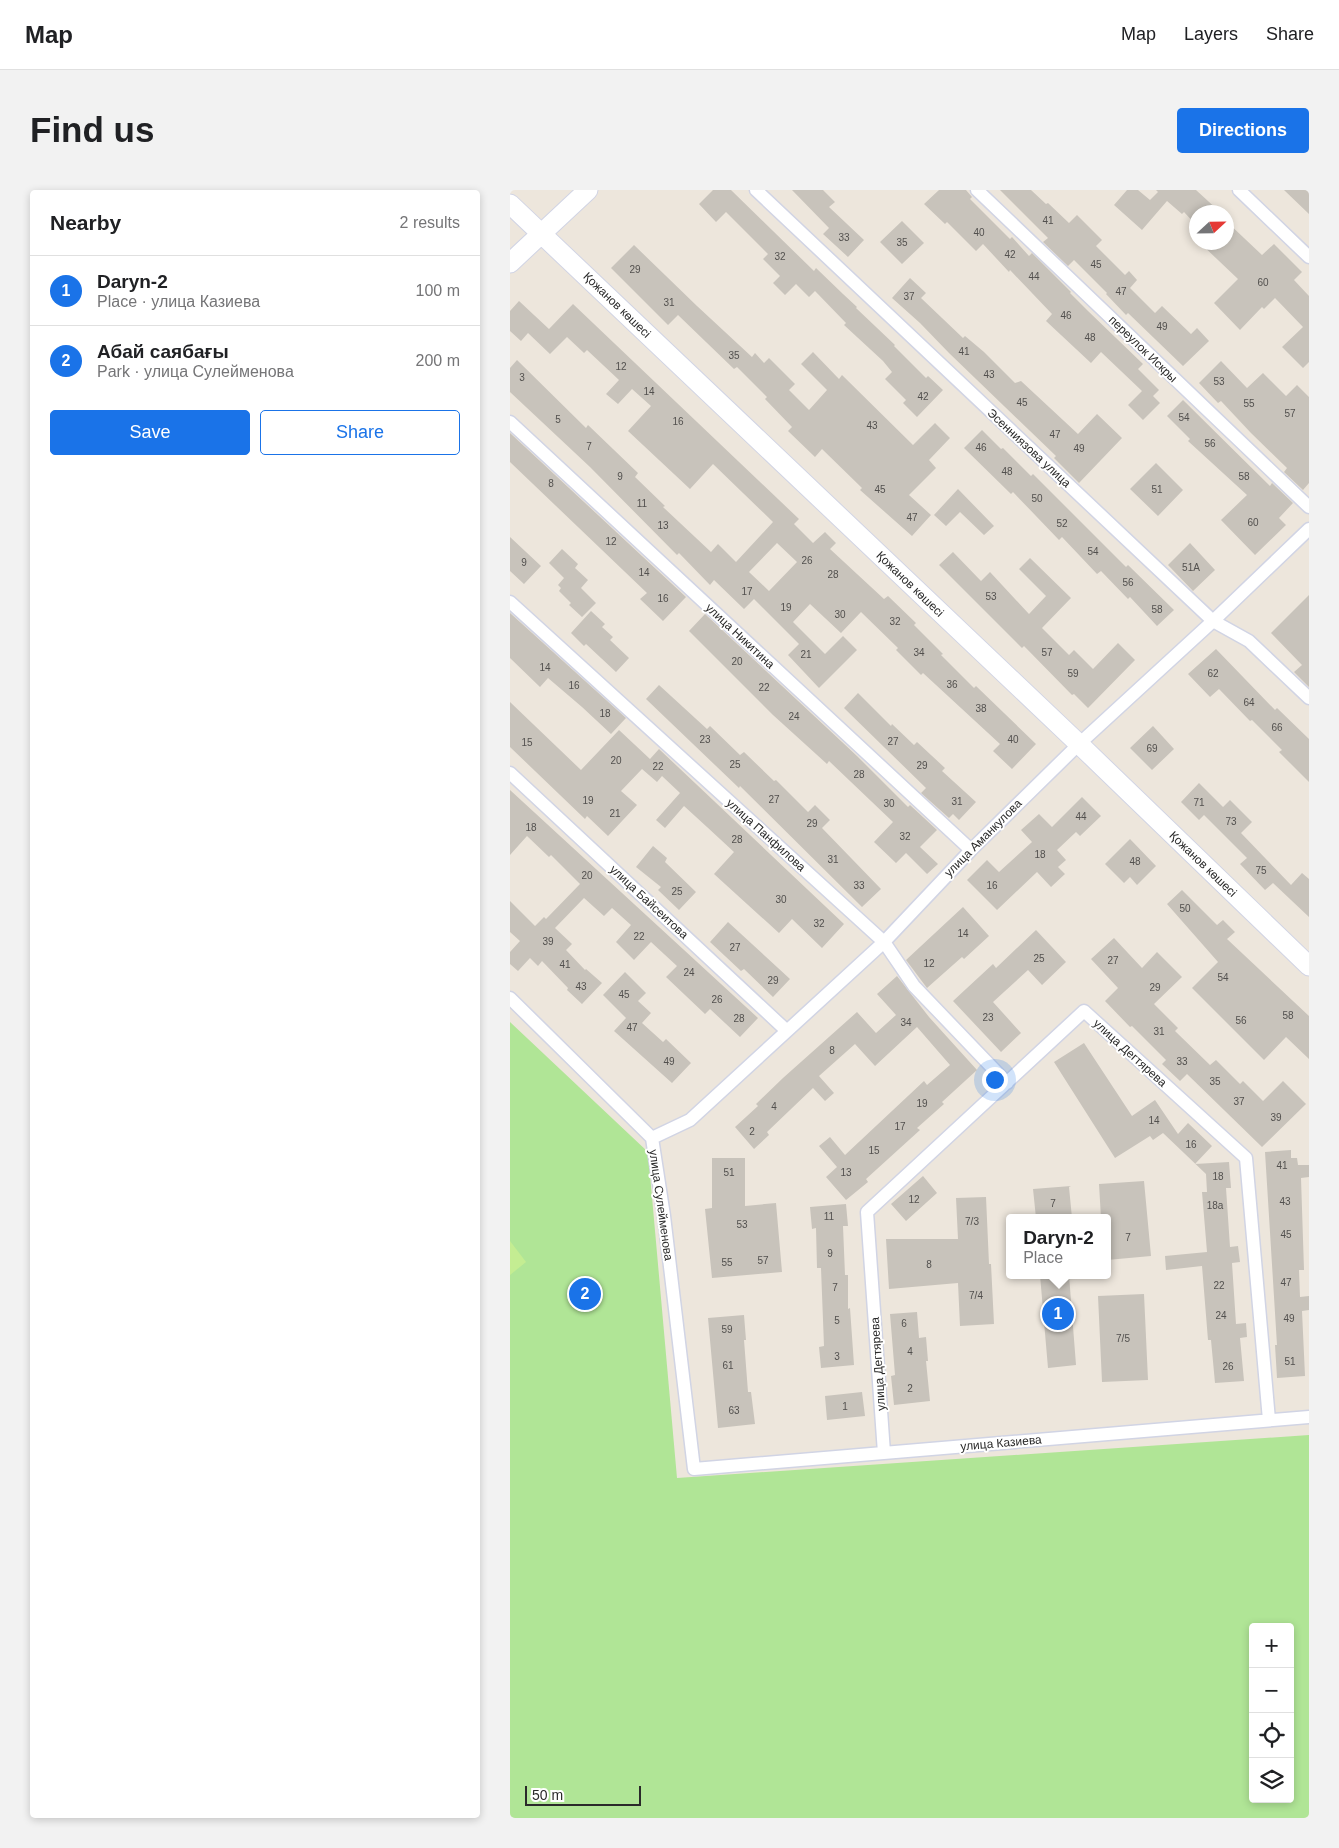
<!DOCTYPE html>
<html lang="en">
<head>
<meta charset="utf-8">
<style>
	:root { --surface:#fff; --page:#f2f2f2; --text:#202124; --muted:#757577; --line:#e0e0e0; --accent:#1a73e8 }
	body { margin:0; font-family:Arial,sans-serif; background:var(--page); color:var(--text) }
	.controls { position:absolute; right:15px; bottom:15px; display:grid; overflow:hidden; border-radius:5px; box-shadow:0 2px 8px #0003 }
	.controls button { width:45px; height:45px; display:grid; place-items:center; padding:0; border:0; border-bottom:1px solid var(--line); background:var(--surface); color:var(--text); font:25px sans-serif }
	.compass { position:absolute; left:679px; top:15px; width:45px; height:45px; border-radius:50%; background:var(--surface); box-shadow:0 2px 8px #0003; rotate:68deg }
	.scale { position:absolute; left:15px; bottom:12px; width:116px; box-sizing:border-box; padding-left:5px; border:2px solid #2a2a2a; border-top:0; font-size:14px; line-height:18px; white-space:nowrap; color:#2a2a2a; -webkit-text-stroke:4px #fff; paint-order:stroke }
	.you { position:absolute; left:484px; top:889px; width:18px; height:18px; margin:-12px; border:4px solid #fff; border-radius:50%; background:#1a73e8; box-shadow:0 0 0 8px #1a73e833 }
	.badge { display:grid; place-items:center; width:32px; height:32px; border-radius:50%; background:var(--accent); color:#fff; font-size:16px; font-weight:700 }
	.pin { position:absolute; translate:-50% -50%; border:2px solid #fff; box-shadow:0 1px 5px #0006 }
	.popup { position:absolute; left:496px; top:1024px; width:105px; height:65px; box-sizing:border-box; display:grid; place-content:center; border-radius:5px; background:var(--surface); filter:drop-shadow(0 1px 4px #0005); font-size:16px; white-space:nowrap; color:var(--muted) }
	.popup b { font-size:19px; color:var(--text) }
	.popup::after { content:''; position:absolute; left:50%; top:100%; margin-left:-10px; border:10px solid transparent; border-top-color:var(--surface) }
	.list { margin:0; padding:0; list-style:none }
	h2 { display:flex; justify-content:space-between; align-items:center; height:65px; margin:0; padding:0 20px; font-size:21px }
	h2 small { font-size:16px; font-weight:400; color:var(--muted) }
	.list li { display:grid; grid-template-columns:32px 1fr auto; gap:15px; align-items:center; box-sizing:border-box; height:70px; padding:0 20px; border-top:1px solid var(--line) }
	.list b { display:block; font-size:19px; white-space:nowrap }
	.list p { margin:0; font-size:16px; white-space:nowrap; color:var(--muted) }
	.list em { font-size:16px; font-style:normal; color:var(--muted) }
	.actions { display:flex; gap:10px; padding:15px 20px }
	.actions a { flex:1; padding:11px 0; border:1px solid var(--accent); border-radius:5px; text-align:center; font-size:18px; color:var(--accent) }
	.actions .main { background:var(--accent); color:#fff }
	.icon { flex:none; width:28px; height:28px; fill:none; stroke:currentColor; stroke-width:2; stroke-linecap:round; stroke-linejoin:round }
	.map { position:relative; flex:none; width:799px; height:1628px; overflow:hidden; border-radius:5px }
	header { display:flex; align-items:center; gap:30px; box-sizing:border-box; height:70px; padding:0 25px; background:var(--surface); border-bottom:1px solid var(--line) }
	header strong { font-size:24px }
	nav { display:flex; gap:28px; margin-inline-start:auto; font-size:18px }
	.intro { display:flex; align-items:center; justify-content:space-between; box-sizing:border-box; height:120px; padding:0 30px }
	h1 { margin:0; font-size:35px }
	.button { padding:12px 22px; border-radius:5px; background:var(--accent); color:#fff; font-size:18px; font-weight:700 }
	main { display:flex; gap:30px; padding:0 30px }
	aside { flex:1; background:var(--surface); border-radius:5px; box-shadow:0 2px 8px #0003 }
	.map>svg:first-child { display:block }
</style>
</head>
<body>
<header>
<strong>Map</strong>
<nav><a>Map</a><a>Layers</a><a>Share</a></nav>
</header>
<div class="intro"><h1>Find us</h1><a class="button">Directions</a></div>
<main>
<aside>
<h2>Nearby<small>2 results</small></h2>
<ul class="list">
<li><span class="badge">1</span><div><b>Daryn-2</b><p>Place · улица Казиева</p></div><em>100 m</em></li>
<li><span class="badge">2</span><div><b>Абай саябағы</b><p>Park · улица Сулейменова</p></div><em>200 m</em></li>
</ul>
<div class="actions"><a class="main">Save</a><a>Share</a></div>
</aside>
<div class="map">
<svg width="799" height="1628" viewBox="0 0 799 1628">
	<rect width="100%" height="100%" fill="#ede6dc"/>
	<!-- green -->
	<path fill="#b0e596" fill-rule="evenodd" d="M0 832 138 962 167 1288 799 1245V1628H0ZM743 1437H780V1609H743Z"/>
	<!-- pitch -->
	<path fill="#c4ed92" d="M0 1051 16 1072 0 1085Z"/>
	<!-- building -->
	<path fill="#c8c3bb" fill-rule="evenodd" d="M203 0H221L304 81 306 78 333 104 347 117 346 118 385 155 384 156 416 188 418 186 433 200 407 227 393 213 396 210 375 189 382 182 373 171 334 135 336 133 305 101 299 107 286 94 275 105 263 93 270 86 253 69 258 64 216 22 206 32 189 14Z
		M282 0H313L325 12 319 17 354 50 338 67 313 44 319 38Z
		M429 0H456L462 7 460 9 500 49 502 47 519 66 522 63 561 102 560 103 578 121 633 174 628 179 649 200 643 206 650 213 633 230 618 215 632 201 591 162 581 173 536 131 542 124 500 80 499 82 473 54 466 61 437 32 435 34 414 14Z
		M490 0H521L536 14 538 13 559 33 567 25 592 50 586 56 615 85 619 81 627 90 620 98 645 123 652 116 681 144 687 138 699 151 673 176 618 123 616 125 596 104 597 103 564 70 558 76 533 52 538 48Z
		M617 0H628L640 10 648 2 646 0H686L710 22H686V35L674 22 672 24 657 11 632 40 604 15Z
		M774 0H799V24Z
		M392 31 414 53 392 74 370 52Z
		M716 31 752 65 764 54 792 82 784 90 799 106V172L793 178 772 157 793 137 765 108 754 119 752 117 730 140 704 113 728 89 689 52H716Z
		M124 55 187 116 242 167 245 163 254 173 259 168 285 194 279 200 299 220 317 200 291 174 303 162 329 189 332 185 403 255 425 233 440 248 419 270 426 278 399 305 421 325 402 346 350 300 352 298 312 259 305 267 278 241 282 237 255 209 257 207 227 177 224 179 168 125 158 135 101 78Z
		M400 88 416 103 411 108 453 148 455 146 474 162 505 193 511 191 568 244 587 224 612 248 569 293 544 268 546 266 439 163 410 133 382 108Z
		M9 111 39 139 63 114 289 329 284 334 303 353 315 342 326 353 320 359 374 409 378 406 406 433 404 435 433 464 431 465 464 498 466 496 526 554 502 579 483 561 490 554 413 483 411 485 386 460 388 458 351 422 331 443 300 414 283 432 315 464 333 446 347 460 309 498 278 465 289 454 244 409 234 419 204 390 200 395 169 363 167 365 80 277 0 202V178L7 170 76 238 78 235 128 283 125 287 155 316 153 317 201 362 208 354 226 372 263 332 203 274 180 299 118 241 141 216 122 199 108 214 96 204 109 190 77 160 74 163 57 147 40 164 18 143 11 151 0 141V121ZM267 353 287 372 259 401 239 382Z
		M711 171 737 198 753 183 776 206 787 195 799 207V293L793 300 774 282 777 278 741 243 711 211 708 213 689 193Z
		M673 210 760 296 762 293 783 313 769 328 776 335 745 365 711 330 737 305 678 251 680 249 657 226Z
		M472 240 491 259 493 258 521 286 523 284 616 377 618 375 664 420 647 436 620 407 618 409 591 381 587 384 552 347 549 350 503 302 501 304 454 258Z
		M0 243 176 407 153 431 130 409 137 403 0 272Z
		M646 273 673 300 648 326 620 299Z
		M448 299 484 336 474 345 450 322 436 336 424 325Z
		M0 347 31 376 14 394 0 381Z
		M680 353 705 380 683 401 658 375Z
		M52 359 68 374 65 378 78 390 71 398 86 413 72 427 59 415 61 413 49 401 51 398 48 395 54 388 39 373Z
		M443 362 471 391 480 382 519 424 536 406 509 379 520 368 561 408 532 438 559 465 564 460 583 479 608 453 625 470 578 518 564 504 562 505 514 456 512 458 429 375Z
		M799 405V497L784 482 792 475 761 443Z
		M81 421 95 434 92 437 103 447 100 450 119 468 106 482 76 454 74 456 61 443Z
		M0 423 116 528 101 544 72 517 38 488 30 497 0 468Z
		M195 424 347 566 398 617 400 615 427 640 410 657 428 674 417 684 396 663 386 673 364 652 383 632 319 571 317 574 263 525 179 441Z
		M706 459 765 520 767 518 799 549V592L769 562 772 560 742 530 740 531 709 499 700 507 678 484Z
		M149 495 197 539 200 536 230 565 234 562 264 591 266 590 298 622 305 615 320 630 312 638 371 699 352 717 230 596 229 598 136 509Z
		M348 503 381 536 382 534 404 555 407 552 435 578 432 581 466 612 449 630 443 624 439 628 411 603 416 598 334 518Z
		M0 512 71 580 109 540 140 569 149 559 334 734 312 758 282 729 269 743 204 684 224 662 197 637 174 616 155 638 146 630 170 603 152 586 147 592 132 579 111 601 127 615 98 646 77 626 75 629 0 557Z
		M643 536 664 559 642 580 620 558Z
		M689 593 713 617 720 610 742 632 731 643 781 695 792 683 799 689V727L763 693 755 700 730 674 737 668 694 625 689 630 671 612Z
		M0 600 248 828 230 847 200 819 195 824 156 787 167 776 141 752 124 770 106 752 121 735 102 718 94 726 74 708 45 738 62 754 56 760 75 780 76 779 92 793 72 814 57 800 58 798 32 771 28 776 20 768 8 781 0 774V762L10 751 0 742V711L25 736 34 727 36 729 70 694 41 665 39 667 17 646 0 665Z
		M572 607 591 626 570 646 566 642 547 660 556 670 548 677 555 684 541 697 527 682 487 720 457 690 477 670 489 682 522 652 511 640 529 624 542 637Z
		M620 649 646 676 627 695 620 687 614 693 595 674Z
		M143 656 157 668 155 672 186 702 169 720 148 700 151 697 126 677Z
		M672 700 707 735 713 730 725 742 717 749 799 826V869L776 847 754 870 682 798 708 772 657 714Z
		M453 717 479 746 454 769 452 767 417 798 396 770Z
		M218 732 280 789 263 807 234 779 231 781 200 752Z
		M526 740 556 772 532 795 518 780 483 812 511 843 491 862 443 811 483 774 486 778Z
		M604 748 632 778 647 762 672 787 644 814 668 838 665 841 700 875 706 870 730 894 733 891 753 911 773 891 796 914 752 957 677 884 670 891 652 874 656 870 622 836 620 837 595 811 608 798 581 769Z
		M115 782 136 803 128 811 141 823 132 833 153 852 156 849 181 873 162 893 104 841 116 828 93 805Z
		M387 786 419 827 467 880 432 912 434 914 407 938 410 940 356 989 358 992 336 1010 316 987 327 977 309 956 320 947 335 965 414 891 417 895 440 875 407 837 365 876 345 854 309 886 324 903 315 911 303 898 257 942 259 945 244 959 225 937 248 916 246 914 273 888 347 822 366 843 386 825 367 804Z
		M574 853 622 926 645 910 668 944 678 933 702 956 685 974 719 972 721 998H716L720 1057 728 1056 730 1072 722 1073 726 1134 736 1133 737 1147 730 1148 734 1191 705 1193 701 1150H698L692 1076 656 1080 655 1066 697 1062 692 1002H697L696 984 653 943 643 950 640 946 605 968 544 872Z
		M781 960V968H787L788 975H799V987L791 988 794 1080H789L790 1107 799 1106V1120L792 1121 795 1186 767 1188 765 1155H767L755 962Z
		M202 968H235V1016L266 1013 272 1082 202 1088 195 1019 202 1018Z
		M413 986 427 1003 396 1031 381 1014Z
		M634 991 641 1066 597 1070V1028H591L589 994Z
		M561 996 559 997 562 1028H526L523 999Z
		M476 1007 479 1074H481L484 1134 450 1136 448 1093 379 1099 376 1049H448L446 1008Z
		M336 1014 338 1036H333L335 1085H338V1119L340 1118 344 1175 311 1178 309 1157 314 1156 311 1078H307L306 1038 302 1039 300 1017Z
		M530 1085H559L566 1175 538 1178Z
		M634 1104 638 1190 592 1192 588 1106Z
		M407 1122 409 1148 416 1147 418 1171H416L420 1211 384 1215 381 1186 385 1185 380 1124Z
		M234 1125 236 1150H234L238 1202H241L245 1234 208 1238 198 1128Z
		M352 1202 355 1226 317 1230 315 1206Z"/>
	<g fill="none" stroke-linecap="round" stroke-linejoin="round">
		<!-- minor casing -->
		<g stroke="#d1d4e4" stroke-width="15">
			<path id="minor" d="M246 0 703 431 739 451 799 508
				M467 0 799 317
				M729 0 799 67
				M0 232 461 660
				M0 412 374 752 404 796 497 893
				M0 583 277 841
				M0 808 142 948 154 1026 184 1279 799 1227
				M142 948 180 930 374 752 461 660 569 554 703 431 799 339
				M374 1263 357 1022 574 821 736 968 759 1230"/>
		</g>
		<!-- secondary casing -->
		<g stroke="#d1d4e4" stroke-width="21">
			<path id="secondary" d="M0 14 569 554 799 776
				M0 73 78 0"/>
		</g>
		<!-- minor -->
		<use href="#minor" stroke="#fff" stroke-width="12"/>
		<!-- secondary -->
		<use href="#secondary" stroke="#fff" stroke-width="19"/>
	</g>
	<g text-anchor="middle" stroke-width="4" stroke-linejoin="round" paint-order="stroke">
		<!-- number labels -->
		<g font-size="10" fill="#52504e">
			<text x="538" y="34">41</text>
			<text x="469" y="46">40</text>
			<text x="334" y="51">33</text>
			<text x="392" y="56">35</text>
			<text x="500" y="68">42</text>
			<text x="270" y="70">32</text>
			<text x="586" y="78">45</text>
			<text x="125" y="83">29</text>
			<text x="524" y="90">44</text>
			<text x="753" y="96">60</text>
			<text x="611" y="105">47</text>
			<text x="399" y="110">37</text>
			<text x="159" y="116">31</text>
			<text x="556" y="129">46</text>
			<text x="652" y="140">49</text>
			<text x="580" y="151">48</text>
			<text x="454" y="165">41</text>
			<text x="224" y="169">35</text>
			<text x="111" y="180">12</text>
			<text x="479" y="188">43</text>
			<text x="12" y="191">3</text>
			<text x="709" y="195">53</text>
			<text x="139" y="205">14</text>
			<text x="413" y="210">42</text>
			<text x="512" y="216">45</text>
			<text x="739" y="217">55</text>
			<text x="780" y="227">57</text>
			<text x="674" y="231">54</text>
			<text x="48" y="233">5</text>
			<text x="168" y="235">16</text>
			<text x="362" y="239">43</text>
			<text x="545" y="248">47</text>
			<text x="700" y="257">56</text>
			<text x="79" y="260">7</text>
			<text x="471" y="261">46</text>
			<text x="569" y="262">49</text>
			<text x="497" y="285">48</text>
			<text x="110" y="290">9</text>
			<text x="734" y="290">58</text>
			<text x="41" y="297">8</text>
			<text x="370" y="303">45</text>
			<text x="647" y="303">51</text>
			<text x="527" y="312">50</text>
			<text x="132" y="317">11</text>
			<text x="402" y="331">47</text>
			<text x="743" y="336">60</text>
			<text x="552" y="337">52</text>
			<text x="153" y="339">13</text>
			<text x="101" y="355">12</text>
			<text x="583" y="365">54</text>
			<text x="297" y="374">26</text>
			<text x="14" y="376">9</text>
			<text x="681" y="381">51А</text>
			<text x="134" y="386">14</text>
			<text x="323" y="388">28</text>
			<text x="618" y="396">56</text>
			<text x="237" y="405">17</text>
			<text x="481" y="410">53</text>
			<text x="153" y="412">16</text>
			<text x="276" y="421">19</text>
			<text x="647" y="423">58</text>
			<text x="330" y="428">30</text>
			<text x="385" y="435">32</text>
			<text x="409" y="466">34</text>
			<text x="537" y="466">57</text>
			<text x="296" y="468">21</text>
			<text x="227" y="475">20</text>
			<text x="35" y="481">14</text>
			<text x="563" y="487">59</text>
			<text x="703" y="487">62</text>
			<text x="442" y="498">36</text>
			<text x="64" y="499">16</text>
			<text x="254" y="501">22</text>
			<text x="739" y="516">64</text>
			<text x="471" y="522">38</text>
			<text x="95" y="527">18</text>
			<text x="284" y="530">24</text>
			<text x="767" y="541">66</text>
			<text x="195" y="553">23</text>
			<text x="503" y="553">40</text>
			<text x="383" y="555">27</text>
			<text x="17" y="556">15</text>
			<text x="642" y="562">69</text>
			<text x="106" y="574">20</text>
			<text x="225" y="578">25</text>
			<text x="412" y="579">29</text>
			<text x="148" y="580">22</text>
			<text x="349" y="588">28</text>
			<text x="264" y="613">27</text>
			<text x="78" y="614">19</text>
			<text x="447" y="615">31</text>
			<text x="689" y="616">71</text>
			<text x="379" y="617">30</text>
			<text x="105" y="627">21</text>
			<text x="571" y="630">44</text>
			<text x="721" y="635">73</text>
			<text x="302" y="637">29</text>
			<text x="21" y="641">18</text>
			<text x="395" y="650">32</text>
			<text x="227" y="653">28</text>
			<text x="530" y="668">18</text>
			<text x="323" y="673">31</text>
			<text x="625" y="675">48</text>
			<text x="751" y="684">75</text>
			<text x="77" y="689">20</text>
			<text x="349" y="699">33</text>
			<text x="482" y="699">16</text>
			<text x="167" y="705">25</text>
			<text x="271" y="713">30</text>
			<text x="675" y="722">50</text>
			<text x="309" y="737">32</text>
			<text x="453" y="747">14</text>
			<text x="129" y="750">22</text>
			<text x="38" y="755">39</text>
			<text x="225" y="761">27</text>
			<text x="529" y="772">25</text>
			<text x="603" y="774">27</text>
			<text x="419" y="777">12</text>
			<text x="55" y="778">41</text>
			<text x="179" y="786">24</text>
			<text x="713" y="791">54</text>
			<text x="263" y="794">29</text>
			<text x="71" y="800">43</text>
			<text x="645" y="801">29</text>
			<text x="114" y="808">45</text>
			<text x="207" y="813">26</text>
			<text x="778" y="829">58</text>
			<text x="478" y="831">23</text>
			<text x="229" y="832">28</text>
			<text x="731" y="834">56</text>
			<text x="396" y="836">34</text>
			<text x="122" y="841">47</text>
			<text x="649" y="845">31</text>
			<text x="322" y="864">8</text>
			<text x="159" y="875">49</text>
			<text x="672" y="875">33</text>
			<text x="705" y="895">35</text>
			<text x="729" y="915">37</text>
			<text x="412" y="917">19</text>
			<text x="264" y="920">4</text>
			<text x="766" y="931">39</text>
			<text x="644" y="934">14</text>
			<text x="390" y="940">17</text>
			<text x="242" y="945">2</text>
			<text x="681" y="958">16</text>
			<text x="364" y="964">15</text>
			<text x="772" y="979">41</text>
			<text x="219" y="986">51</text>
			<text x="336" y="986">13</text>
			<text x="708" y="990">18</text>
			<text x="404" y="1013">12</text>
			<text x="775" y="1015">43</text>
			<text x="543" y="1017">7</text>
			<text x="705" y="1019">18а</text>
			<text x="319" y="1030">11</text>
			<text x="462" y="1035">7/3</text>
			<text x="232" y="1038">53</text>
			<text x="776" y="1048">45</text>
			<text x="618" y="1051">7</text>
			<text x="320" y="1067">9</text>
			<text x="253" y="1074">57</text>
			<text x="217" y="1076">55</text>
			<text x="419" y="1078">8</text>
			<text x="776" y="1096">47</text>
			<text x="709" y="1099">22</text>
			<text x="325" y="1101">7</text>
			<text x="466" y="1109">7/4</text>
			<text x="711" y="1129">24</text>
			<text x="779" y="1132">49</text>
			<text x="327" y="1134">5</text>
			<text x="394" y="1137">6</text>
			<text x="217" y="1143">59</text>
			<text x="613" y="1152">7/5</text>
			<text x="400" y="1165">4</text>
			<text x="327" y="1170">3</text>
			<text x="780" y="1175">51</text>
			<text x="218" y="1179">61</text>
			<text x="718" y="1180">26</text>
			<text x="400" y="1202">2</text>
			<text x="335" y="1220">1</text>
			<text x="224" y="1224">63</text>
		</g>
		<!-- street labels -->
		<g font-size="12" fill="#2a2a2a" stroke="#fff">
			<text transform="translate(107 115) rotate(44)" y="4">Қожанов көшесі</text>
			<text transform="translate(633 159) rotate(44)" y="4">переулок Искры</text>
			<text transform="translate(519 258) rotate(43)" y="4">Эсенниязова улица</text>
			<text transform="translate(400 394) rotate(44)" y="4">Қожанов көшесі</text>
			<text transform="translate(230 446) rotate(43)" y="4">улица Никитина</text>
			<text transform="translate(256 645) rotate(42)" y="4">улица Панфилова</text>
			<text transform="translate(473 648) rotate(-45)" y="4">улица Аманкулова</text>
			<text transform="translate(693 674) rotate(44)" y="4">Қожанов көшесі</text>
			<text transform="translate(139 712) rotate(43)" y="4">улица Байсеитова</text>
			<text transform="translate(620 863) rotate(42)" y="4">улица Дегтярева</text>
			<text transform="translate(151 1015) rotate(82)" y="4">улица Сулейменова</text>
			<text transform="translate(368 1174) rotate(-94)" y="4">улица Дегтярева</text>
			<text transform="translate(491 1253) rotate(-5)" y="4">улица Казиева</text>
		</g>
	</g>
</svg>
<div class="controls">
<button>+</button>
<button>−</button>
<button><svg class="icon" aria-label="locate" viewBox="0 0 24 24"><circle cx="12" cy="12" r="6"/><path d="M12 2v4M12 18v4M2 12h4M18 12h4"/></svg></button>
<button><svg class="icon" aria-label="layers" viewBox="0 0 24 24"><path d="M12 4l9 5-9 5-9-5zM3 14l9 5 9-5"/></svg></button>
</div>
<svg class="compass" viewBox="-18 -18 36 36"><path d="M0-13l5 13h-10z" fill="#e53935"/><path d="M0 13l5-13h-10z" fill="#757577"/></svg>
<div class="scale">50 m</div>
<div class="you"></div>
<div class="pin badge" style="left:548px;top:1124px">1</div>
<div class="popup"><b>Daryn-2</b>Place</div>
<div class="pin badge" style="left:75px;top:1104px">2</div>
</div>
</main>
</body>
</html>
